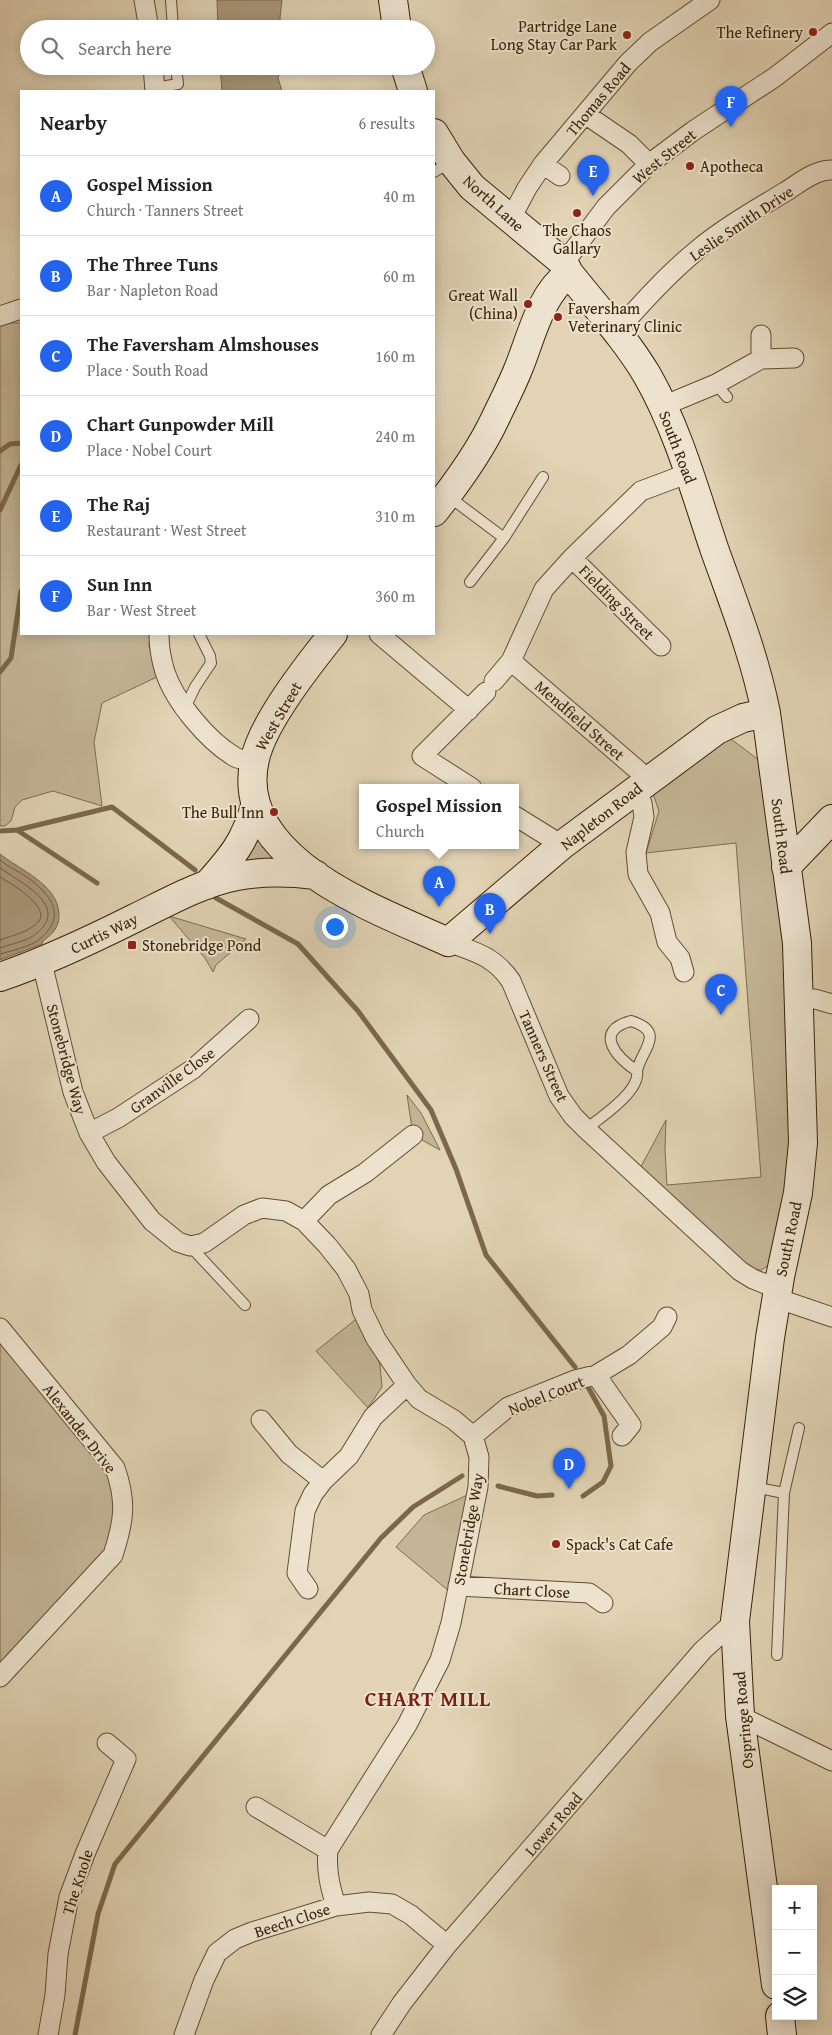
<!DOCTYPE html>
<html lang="en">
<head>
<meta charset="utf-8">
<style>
	:root { --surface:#fff; --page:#f2f2f2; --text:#222; --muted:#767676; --line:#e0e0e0; --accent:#2563eb }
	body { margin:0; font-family:"Gentium Book Plus",serif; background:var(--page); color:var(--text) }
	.controls { position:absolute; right:15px; bottom:15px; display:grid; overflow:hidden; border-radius:0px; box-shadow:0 2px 12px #0003 }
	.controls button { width:45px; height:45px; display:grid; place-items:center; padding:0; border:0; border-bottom:1px solid var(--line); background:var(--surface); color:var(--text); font:25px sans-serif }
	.you { position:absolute; left:334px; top:926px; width:18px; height:18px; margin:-12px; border:4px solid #fff; border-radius:50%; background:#1a73e8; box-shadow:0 0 0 8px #1a73e833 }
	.badge { display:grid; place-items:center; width:32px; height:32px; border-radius:50%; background:var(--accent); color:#fff; font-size:16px; font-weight:700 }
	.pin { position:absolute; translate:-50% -41px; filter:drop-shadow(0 1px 2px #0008) }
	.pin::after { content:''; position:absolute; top:26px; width:18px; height:15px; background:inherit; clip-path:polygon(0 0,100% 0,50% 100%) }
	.popup { position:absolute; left:359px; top:784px; width:160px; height:65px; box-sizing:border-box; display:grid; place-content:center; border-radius:0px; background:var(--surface); filter:drop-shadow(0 1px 4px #0005); font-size:16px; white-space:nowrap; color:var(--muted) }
	.popup b { font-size:19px; color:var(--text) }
	.popup::after { content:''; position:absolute; left:50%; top:100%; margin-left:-10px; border:10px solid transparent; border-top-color:var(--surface) }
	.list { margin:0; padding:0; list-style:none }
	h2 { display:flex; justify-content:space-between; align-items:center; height:65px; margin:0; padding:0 20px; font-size:21px }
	h2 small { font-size:16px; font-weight:400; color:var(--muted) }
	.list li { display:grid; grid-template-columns:32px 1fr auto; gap:15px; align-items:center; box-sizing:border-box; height:80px; padding:0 20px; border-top:1px solid var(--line) }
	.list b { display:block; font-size:19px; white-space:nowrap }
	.list p { margin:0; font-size:16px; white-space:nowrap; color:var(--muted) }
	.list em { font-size:16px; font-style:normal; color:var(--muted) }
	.icon { flex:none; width:28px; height:28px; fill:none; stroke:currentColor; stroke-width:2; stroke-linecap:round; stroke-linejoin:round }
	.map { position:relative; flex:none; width:832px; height:2035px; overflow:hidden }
	.search { position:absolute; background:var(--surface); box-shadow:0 2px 12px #0003; left:20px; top:20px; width:415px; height:55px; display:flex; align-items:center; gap:12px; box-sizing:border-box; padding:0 18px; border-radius:28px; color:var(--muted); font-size:19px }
	.panel { position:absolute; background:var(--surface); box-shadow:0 2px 12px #0003; left:20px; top:90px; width:415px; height:545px; border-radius:0px }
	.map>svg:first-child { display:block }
</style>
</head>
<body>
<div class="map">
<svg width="832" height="2035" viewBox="0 0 832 2035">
	<rect width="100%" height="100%" fill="#e1d3b4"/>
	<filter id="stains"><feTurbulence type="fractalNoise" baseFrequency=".004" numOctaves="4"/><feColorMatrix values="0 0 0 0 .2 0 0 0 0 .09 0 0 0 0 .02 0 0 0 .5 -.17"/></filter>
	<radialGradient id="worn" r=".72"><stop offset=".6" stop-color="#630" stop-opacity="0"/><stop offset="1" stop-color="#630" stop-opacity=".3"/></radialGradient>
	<!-- green -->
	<path fill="#c4b596" stroke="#7e6c4e" d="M0 323H21V634H150L149 646 159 676 102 703 94 742 102 806 53 791 22 800 15 807 11 821 5 826H0Z
		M731 739 759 760 791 945V1114L788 1184 770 1265 761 1270 750 1269 638 1172 666 1120 665 1149 667 1185 761 1177 736 843 646 853 659 811 650 785 712 741Z
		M257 829 291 863 247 869 242 851Z
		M169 916 246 939 216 965 213 972 205 958Z
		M407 1095 421 1113 440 1150 413 1135Z
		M360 1316 380 1365 382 1387 368 1408 316 1351Z
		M0 1331 115 1468 113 1555 0 1677Z
		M476 1491 456 1597 396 1547 424 1515Z"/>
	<!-- water -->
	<path fill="#a89778" stroke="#7b684a" d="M217 0H282L280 18 281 29H218Z
		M220 66H281L278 78 282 91H222Z
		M0 854C20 870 57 884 59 913 60 926 53 934 43 941L42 944 0 960Z"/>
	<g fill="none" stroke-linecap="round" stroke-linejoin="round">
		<!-- shore -->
		<path stroke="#705c3e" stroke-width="1" d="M0 860C8 867 18 871 27 877 53 896 68 918 37 941 29 947 10 951 0 954
			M0 868C23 884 73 908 33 936 24 942 10 944 0 948
			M0 877C10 883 50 906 39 921 30 932 13 935 0 940"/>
		<!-- stream -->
		<path stroke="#7b684a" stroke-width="5" d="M0 451 10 444 21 443
			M0 510 21 465
			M0 672 11 658 21 591
			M17 830 112 807 195 870
			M0 831 17 830 97 883
			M216 898 298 944 358 1011 431 1110 456 1169 486 1255 575 1367
			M498 1486 537 1496 552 1495
			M583 1496 603 1482 611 1466 604 1416 588 1387
			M75 2035 98 1914 115 1864 381 1538 413 1507 462 1476"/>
		<!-- lane casing -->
		<g stroke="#624e31" stroke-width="12">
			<path id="lane" d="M171 0 173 29
				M155 88 178 84 176 66
				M434 172 450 162
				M716 384 727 397
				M448 496 504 538 543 477
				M470 582 504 538
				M185 708 195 687 211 663 210 656 199 634
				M586 1129C600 1118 641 1091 637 1071 616 1057 593 1031 631 1021 667 1032 641 1050 637 1071
				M190 1246 245 1305
				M753 1487 784 1493
				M777 1655 784 1493 799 1428"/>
		</g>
		<!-- street casing -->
		<g stroke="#624e31" stroke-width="21">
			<path id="street" d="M144 0 149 29
				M153 66 155 91
				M585 114 629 144 649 164
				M543 164 560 176
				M510 220 527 188 543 164 628 63 650 42 710 0
				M564 263 606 207 649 164 693 131 775 77 832 33
				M0 316 21 309
				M616 332C641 304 667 275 696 251 722 229 755 210 785 192 798 184 816 169 832 170
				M761 359V335
				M663 406 716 384 761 359 794 358
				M572 558 661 646
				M159 634C159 647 161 659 165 672 175 702 208 741 235 757 240 760 248 760 254 760
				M379 634 469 710
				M511 661 648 779
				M494 681 511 661 544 589 572 558 641 491 689 473
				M472 788 422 756 486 692
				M633 791 642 803 644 817 636 852 638 874 660 913 667 942 680 958 684 972
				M515 816 562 845
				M448 942C475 952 494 956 511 981L559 1096 573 1116 586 1129 740 1271 753 1279 778 1289
				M42 963 73 1092 89 1133 106 1162 152 1221 178 1242 190 1246 204 1243 244 1215 262 1208 286 1211 304 1221 327 1245 346 1269 359 1294 362 1310 376 1339 407 1385 419 1399 454 1420 473 1436 479 1457 478 1487 451 1623 440 1660 407 1725 328 1850C326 1870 330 1887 336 1906
				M799 999H815L832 1004
				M89 1133 118 1118 193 1069 249 1019
				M304 1221 329 1195 365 1173 413 1135
				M776 1298 832 1317
				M0 1328 115 1468C127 1502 124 1521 113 1555L0 1677
				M596 1375 631 1425 622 1436
				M261 1420 289 1454 323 1481
				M473 1436 508 1407 575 1380 596 1375 629 1355 662 1327 667 1317
				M458 1586 589 1593 603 1603
				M308 1589 297 1573 305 1511 313 1494 323 1481 349 1456 373 1417 407 1385
				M740 1716 832 1761
				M256 1807 328 1850
				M48 2035 55 1995 58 1954 69 1897 85 1854 126 1759 107 1743
				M184 2035 204 1980 217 1953 235 1939 252 1932 336 1906 369 1902 392 1904 411 1915 447 1945
				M381 2035 402 2003 447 1945 703 1650 735 1621"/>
		</g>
		<!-- secondary casing -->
		<g stroke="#382205" stroke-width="30">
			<path id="secondary" d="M393 0 397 29
				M405 66 413 91
				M434 133 451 161 472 187 564 263 569 273C595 306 625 338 647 375 678 429 695 492 715 551 734 604 755 657 766 713L797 943 803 1143 798 1193 780 1277 770 1338 735 1621 740 1716 776 1985
				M434 512C457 483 479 453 495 419 503 402 512 385 519 367 532 335 540 295 569 273
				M333 634C309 664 263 722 255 759 231 859 378 910 448 942L562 845 717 730 743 718 766 713
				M786 867 832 819
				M207 885C232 857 245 842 255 806
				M0 977C47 961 91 940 135 918 168 902 201 883 237 876 264 871 290 872 316 875
				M780 2016 782 2035"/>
		</g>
		<!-- lane -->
		<use href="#lane" stroke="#ece2ce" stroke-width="10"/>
		<!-- street -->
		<use href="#street" stroke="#ece2ce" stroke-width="19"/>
		<!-- secondary -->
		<use href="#secondary" stroke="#ece2ce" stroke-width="28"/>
	</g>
	<!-- markers -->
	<g fill="#8f2418" stroke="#ece2ce" stroke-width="2">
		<circle cx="813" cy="32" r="5"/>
		<circle cx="627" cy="35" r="5"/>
		<circle cx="690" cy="166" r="5"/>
		<circle cx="577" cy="213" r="5"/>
		<circle cx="528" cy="304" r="5"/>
		<circle cx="558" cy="317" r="5"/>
		<circle cx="274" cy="812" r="5"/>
		<rect x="127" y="940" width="10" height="10" rx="2.5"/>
		<circle cx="556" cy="1544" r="5"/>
	</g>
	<g text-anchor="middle" stroke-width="4" stroke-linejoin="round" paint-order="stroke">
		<!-- poi labels -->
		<g font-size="16" fill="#382205" stroke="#ece2ce" text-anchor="end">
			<text x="617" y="32">Partridge Lane<tspan x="617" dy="18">Long Stay Car Park</tspan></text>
			<text x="803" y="38">The Refinery</text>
			<text x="700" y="172" text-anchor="start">Apotheca</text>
			<text x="577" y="236" text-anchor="middle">The Chaos<tspan x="577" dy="18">Gallary</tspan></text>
			<text x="518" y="301">Great Wall<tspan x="518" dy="18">(China)</tspan></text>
			<text x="568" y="314" text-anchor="start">Faversham<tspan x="568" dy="18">Veterinary Clinic</tspan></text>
			<text x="264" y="818">The Bull Inn</text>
			<text x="142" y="951" text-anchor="start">Stonebridge Pond</text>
			<text x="566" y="1550" text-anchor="start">Spack's Cat Cafe</text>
		</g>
		<!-- street labels -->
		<g font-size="16" fill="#382205" stroke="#ece2ce">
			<text transform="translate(598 99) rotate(-50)" y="6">Thomas Road</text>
			<text transform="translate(664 156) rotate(-39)" y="6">West Street</text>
			<text transform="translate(494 203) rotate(42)" y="6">North Lane</text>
			<text transform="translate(741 223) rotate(-34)" y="6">Leslie Smith Drive</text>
			<text transform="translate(678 447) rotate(69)" y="6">South Road</text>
			<text transform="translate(617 602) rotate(45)" y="6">Fielding Street</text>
			<text transform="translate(278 716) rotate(-60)" y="6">West Street</text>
			<text transform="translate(580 720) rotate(41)" y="6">Mendfield Street</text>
			<text transform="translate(601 816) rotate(-38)" y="6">Napleton Road</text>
			<text transform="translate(782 836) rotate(83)" y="6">South Road</text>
			<text transform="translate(104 933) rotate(-26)" y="6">Curtis Way</text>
			<text transform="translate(544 1056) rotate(66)" y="6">Tanners Street</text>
			<text transform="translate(67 1059) rotate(75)" y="6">Stonebridge Way</text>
			<text transform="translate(172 1080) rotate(-36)" y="6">Granville Close</text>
			<text transform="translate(788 1239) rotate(-78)" y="6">South Road</text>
			<text transform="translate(546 1395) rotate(-22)" y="6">Nobel Court</text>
			<text transform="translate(80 1428) rotate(52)" y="6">Alexander Drive</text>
			<text transform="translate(468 1529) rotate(-80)" y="6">Stonebridge Way</text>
			<text transform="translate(532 1590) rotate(3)" y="6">Chart Close</text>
			<text transform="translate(743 1720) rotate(-95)" y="6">Ospringe Road</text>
			<text transform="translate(553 1824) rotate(-49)" y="6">Lower Road</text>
			<text transform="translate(77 1882) rotate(-72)" y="6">The Knole</text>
			<text transform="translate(292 1920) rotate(-18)" y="6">Beech Close</text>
		</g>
		<!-- district labels -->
		<g font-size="21" font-weight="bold" letter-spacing="1" fill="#7a1f14" stroke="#ece2ce">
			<text x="428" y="1706">CHART MILL</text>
		</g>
	</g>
	<rect width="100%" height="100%" filter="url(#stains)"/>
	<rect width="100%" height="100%" fill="url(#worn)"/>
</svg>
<div class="controls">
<button>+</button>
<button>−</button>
<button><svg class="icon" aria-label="layers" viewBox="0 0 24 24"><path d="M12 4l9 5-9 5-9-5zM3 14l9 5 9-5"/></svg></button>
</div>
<div class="you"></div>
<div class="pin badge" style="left:439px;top:907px">A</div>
<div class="popup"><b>Gospel Mission</b>Church</div>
<div class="pin badge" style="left:490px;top:934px">B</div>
<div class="pin badge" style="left:721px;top:1015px">C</div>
<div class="pin badge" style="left:569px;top:1489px">D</div>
<div class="pin badge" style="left:593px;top:196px">E</div>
<div class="pin badge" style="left:731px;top:127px">F</div>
<div class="search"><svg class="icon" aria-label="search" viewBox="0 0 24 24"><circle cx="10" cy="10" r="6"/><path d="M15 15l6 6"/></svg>Search here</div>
<section class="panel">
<h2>Nearby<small>6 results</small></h2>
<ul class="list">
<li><span class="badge">A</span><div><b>Gospel Mission</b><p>Church · Tanners Street</p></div><em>40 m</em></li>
<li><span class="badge">B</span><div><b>The Three Tuns</b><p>Bar · Napleton Road</p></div><em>60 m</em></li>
<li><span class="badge">C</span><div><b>The Faversham Almshouses</b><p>Place · South Road</p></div><em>160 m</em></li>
<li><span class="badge">D</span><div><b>Chart Gunpowder Mill</b><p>Place · Nobel Court</p></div><em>240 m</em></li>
<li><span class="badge">E</span><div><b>The Raj</b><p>Restaurant · West Street</p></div><em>310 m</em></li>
<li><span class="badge">F</span><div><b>Sun Inn</b><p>Bar · West Street</p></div><em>360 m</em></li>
</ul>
</section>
</div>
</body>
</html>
